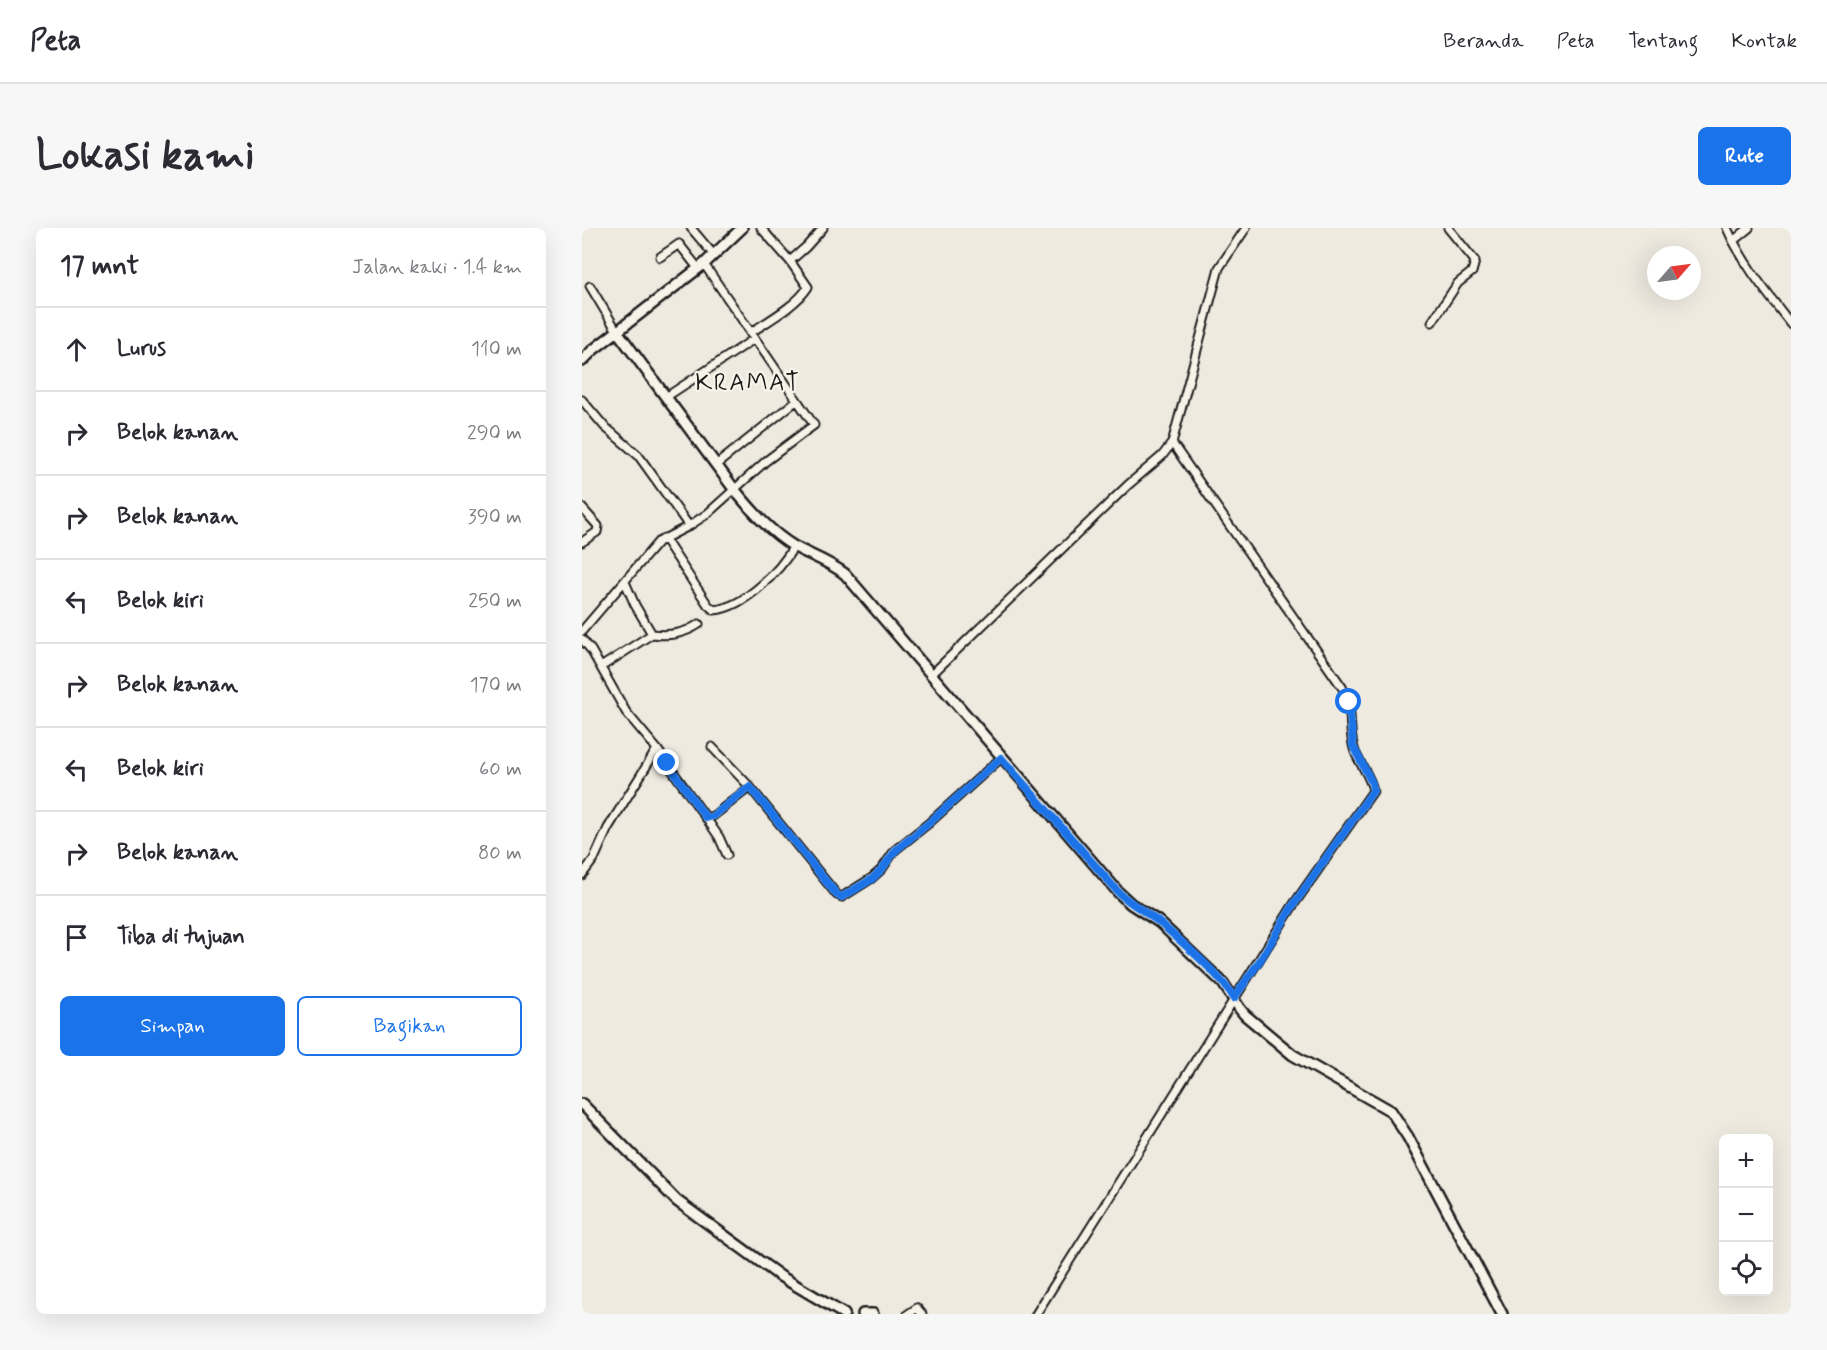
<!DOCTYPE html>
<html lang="id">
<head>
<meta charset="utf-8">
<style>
	:root { --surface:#fff; --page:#f7f7f7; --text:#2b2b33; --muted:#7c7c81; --line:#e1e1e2; --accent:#1a73e8 }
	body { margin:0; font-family:Mynerve,sans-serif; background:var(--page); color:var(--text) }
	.controls { position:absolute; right:18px; bottom:18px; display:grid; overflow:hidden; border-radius:9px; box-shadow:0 6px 24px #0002 }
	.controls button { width:54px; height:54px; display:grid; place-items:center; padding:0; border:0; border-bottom:2px solid var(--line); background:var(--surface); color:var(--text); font:30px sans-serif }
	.compass { position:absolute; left:1065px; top:18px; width:54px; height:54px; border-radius:50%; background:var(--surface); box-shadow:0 6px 24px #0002; rotate:62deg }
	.stop { position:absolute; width:18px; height:18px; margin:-14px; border:4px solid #1a73e8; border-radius:50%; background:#fff }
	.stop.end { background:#1a73e8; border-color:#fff; box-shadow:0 2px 6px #0008 }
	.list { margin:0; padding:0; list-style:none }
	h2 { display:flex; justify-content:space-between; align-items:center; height:78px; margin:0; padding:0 24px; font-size:26px }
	h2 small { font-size:20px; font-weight:400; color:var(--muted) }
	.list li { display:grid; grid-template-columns:39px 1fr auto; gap:18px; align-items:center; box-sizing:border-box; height:84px; padding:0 24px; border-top:2px solid var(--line) }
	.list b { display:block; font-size:22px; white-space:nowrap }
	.list em { font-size:20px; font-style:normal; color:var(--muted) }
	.actions { display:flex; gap:12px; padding:18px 24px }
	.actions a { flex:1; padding:14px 0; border:2px solid var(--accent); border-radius:9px; text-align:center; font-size:21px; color:var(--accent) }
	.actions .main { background:var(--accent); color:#fff }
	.icon { flex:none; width:33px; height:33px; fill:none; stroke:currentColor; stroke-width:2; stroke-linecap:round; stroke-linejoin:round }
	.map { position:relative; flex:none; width:1209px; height:1086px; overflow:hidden; border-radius:9px }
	header { display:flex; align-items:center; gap:36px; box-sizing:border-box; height:84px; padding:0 30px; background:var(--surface); border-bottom:2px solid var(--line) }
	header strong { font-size:28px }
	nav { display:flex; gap:33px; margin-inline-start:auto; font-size:21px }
	.intro { display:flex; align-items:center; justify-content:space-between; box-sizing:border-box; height:144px; padding:0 36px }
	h1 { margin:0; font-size:42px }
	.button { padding:15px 27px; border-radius:9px; background:var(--accent); color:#fff; font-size:21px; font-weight:700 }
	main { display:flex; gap:36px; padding:0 36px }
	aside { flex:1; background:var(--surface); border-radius:9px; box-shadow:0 6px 24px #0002 }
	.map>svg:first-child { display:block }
</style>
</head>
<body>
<header>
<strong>Peta</strong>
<nav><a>Beranda</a><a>Peta</a><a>Tentang</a><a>Kontak</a></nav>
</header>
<div class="intro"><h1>Lokasi kami</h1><a class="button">Rute</a></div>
<main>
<aside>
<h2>17 mnt<small>Jalan kaki · 1.4 km</small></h2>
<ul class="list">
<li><svg class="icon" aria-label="ahead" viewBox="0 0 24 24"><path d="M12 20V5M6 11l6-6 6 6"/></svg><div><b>Lurus</b></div><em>110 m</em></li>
<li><svg class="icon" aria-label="right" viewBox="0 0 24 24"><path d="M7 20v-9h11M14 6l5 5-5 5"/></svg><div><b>Belok kanan</b></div><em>290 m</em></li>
<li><svg class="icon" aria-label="right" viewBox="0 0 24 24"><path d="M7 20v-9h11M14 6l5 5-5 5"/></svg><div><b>Belok kanan</b></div><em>390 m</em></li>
<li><svg class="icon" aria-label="left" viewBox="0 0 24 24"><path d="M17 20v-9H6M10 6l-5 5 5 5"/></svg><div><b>Belok kiri</b></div><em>250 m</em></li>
<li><svg class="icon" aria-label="right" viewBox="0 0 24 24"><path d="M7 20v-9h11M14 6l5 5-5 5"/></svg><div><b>Belok kanan</b></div><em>170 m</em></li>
<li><svg class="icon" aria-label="left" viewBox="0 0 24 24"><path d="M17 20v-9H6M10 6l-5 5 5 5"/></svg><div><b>Belok kiri</b></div><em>60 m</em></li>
<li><svg class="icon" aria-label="right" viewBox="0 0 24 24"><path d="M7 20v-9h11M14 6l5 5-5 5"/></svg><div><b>Belok kanan</b></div><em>80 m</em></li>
<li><svg class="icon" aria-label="arrive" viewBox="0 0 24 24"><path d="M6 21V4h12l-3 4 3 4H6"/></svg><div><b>Tiba di tujuan</b></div></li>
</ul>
<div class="actions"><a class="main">Simpan</a><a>Bagikan</a></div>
</aside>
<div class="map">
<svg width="1209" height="1086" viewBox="0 0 1209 1086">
	<rect width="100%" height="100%" fill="#eeeae0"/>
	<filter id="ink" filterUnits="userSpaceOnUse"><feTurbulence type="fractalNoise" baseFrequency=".0167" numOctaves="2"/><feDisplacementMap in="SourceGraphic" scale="12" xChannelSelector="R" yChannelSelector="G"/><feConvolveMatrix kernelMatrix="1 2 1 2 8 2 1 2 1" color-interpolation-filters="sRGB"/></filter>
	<g filter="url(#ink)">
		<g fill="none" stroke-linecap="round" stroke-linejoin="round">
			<!-- street casing -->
			<g stroke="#1c1c1c" stroke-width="11">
				<path id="street" d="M109 0 131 26
					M1145 0C1161 36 1185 65 1209 96
					M1151 13 1167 0
					M78 29 97 16 116 40
					M208 33 224 19 241 0
					M8 58 35 103
					M850 94 876 55 890 44 893 33 866 0
					M168 105C186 93 215 77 226 59L208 33 179 0
					M84 169 172 111
					M0 172 22 198 56 227 107 298 76 314 0 403
					M134 237 214 173
					M0 280 16 298 15 304 0 314
					M107 298 125 286 184 233 232 197 122 36
					M82 310 126 377 132 382C163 379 198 343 212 318
					M70 406C88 408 102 406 117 396
					M0 411 9 422 44 484 75 521 26 600 12 631 0 647
					M19 439 70 406 53 377 43 354
					M349 447 546 257 580 228 590 215 637 40 664 0
					M130 519 168 559
					M75 521 124 590 131 588 168 559 255 667 260 669 290 650 300 641 313 622 347 595 419 530
					M124 590 137 609 145 627
					M326 1086 335 1080 340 1086
					M454 1086 712 676 791 563C789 549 779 538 773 524 765 502 773 481 760 459L590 215"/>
			</g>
			<!-- secondary casing -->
			<g stroke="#1c1c1c" stroke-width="14">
				<path id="secondary" d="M35 103 152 261C170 283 188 304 213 319 230 328 248 334 263 346L537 665 549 676 577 694 641 755 658 781 663 787 711 827 809 883 826 909 920 1086
					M0 133 11 122 122 36 160 0
					M0 876 95 973 198 1048 262 1086
					M281 1086H291"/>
			</g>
			<!-- street -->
			<use href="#street" stroke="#f7f3e8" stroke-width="7"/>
			<!-- secondary -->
			<use href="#secondary" stroke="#f7f3e8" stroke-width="9"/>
		</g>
	</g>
	<g fill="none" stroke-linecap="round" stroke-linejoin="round" filter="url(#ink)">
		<!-- route -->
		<path stroke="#1a73e8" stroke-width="8" d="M85 535 124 590 131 588 168 559 255 667 260 669 290 651 300 641 314 622 347 595 419 530 537 665C550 677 566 685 579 696 599 713 640 748 652 770L677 734 712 676 791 563 790 555 771 518 767 474"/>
	</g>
	<g text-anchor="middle" stroke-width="4.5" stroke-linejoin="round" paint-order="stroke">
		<!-- quarter labels -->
		<g font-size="24" letter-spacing="1.5" fill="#1c1c1c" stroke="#f7f3e8">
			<text x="166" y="162">KRAMAT</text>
		</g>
	</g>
</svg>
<div class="controls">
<button>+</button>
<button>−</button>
<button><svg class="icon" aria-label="locate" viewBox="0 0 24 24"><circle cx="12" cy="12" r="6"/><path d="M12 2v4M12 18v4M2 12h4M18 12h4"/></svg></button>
</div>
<svg class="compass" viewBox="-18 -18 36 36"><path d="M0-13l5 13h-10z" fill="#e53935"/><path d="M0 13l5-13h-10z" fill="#7c7c81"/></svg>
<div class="stop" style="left:767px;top:474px"></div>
<div class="stop end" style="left:85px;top:535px"></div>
</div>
</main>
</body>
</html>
